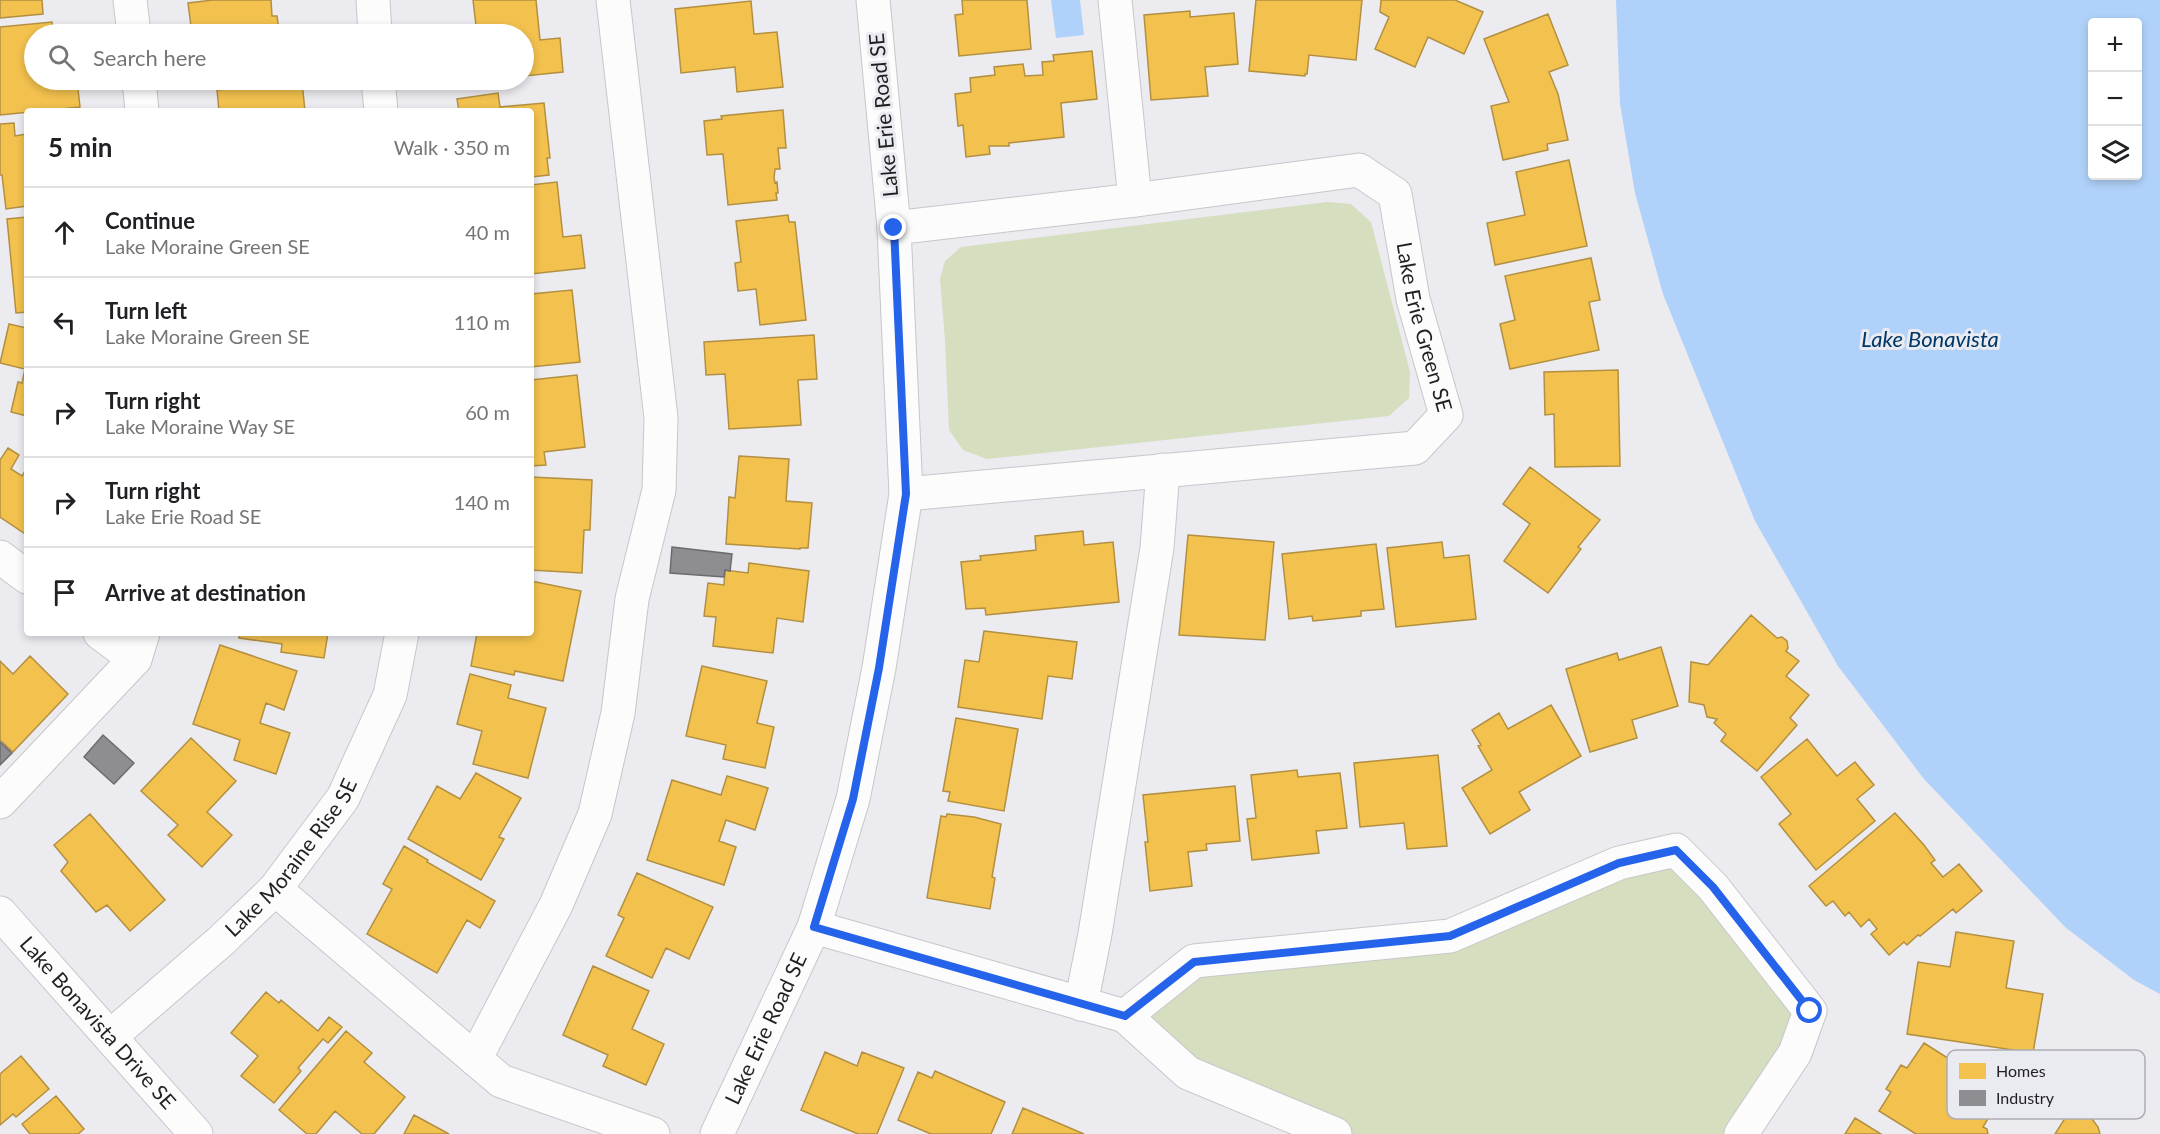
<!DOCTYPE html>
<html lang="en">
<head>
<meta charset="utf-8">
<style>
	:root { --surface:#fff; --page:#f6f6f6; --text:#202124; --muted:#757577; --line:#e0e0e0 }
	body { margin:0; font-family:Lato,sans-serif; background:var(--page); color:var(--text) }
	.controls { position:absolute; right:18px; top:18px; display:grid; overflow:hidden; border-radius:6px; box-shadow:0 3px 9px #0003 }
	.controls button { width:54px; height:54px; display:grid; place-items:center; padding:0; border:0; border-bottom:2px solid var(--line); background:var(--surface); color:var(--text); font:30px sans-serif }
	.stop { position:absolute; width:18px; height:18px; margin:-14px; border:4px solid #2563eb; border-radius:50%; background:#fff }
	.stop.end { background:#2563eb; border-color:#fff; box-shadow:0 2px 6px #0008 }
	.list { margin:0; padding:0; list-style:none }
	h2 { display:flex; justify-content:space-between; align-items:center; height:78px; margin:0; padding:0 24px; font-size:26px }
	h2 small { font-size:20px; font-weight:400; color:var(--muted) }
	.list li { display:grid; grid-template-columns:39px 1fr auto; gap:18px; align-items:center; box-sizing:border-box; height:90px; padding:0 24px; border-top:2px solid var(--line) }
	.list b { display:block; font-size:22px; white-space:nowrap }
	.list p { margin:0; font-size:20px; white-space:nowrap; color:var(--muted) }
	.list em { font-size:20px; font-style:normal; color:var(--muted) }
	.icon { flex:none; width:33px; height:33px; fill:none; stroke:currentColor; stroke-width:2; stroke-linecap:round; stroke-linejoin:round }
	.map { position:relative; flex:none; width:2160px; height:1134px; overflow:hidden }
	.search { position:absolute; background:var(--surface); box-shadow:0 3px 9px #0003; left:24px; top:24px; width:510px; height:66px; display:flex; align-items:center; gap:15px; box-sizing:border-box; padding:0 21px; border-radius:33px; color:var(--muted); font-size:22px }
	.panel { position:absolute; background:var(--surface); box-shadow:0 3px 9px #0003; left:24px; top:108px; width:510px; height:528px; border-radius:6px }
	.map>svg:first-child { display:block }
</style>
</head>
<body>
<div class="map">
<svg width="2160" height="1134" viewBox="0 0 2160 1134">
	<rect width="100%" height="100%" fill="#ebebf0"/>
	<!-- green -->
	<path fill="#d5debf" d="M1328 202 1351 204 1371 222 1410 372 1409 398 1389 416 987 459 963 450 949 430 945 340 940 279 945 261 961 247Z
		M1676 850 1810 1011 1741 1134H1335L1188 1073 1125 1016 1194 961 1450 936Z"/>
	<!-- water -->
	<path fill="#b0d2fa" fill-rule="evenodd" d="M1051 0H1080L1084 35 1056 38Z
		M1616 0H2160V994L2134 980 2065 927 1924 779 1838 666 1755 521 1663 294 1635 193 1620 104ZM2092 22H2138V176H2092Z"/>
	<!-- homes -->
	<path fill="#f2c14e" stroke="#b39041" stroke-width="1.5" d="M0 0H42L43 14 0 18Z
		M213 0H271L272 16H277L279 31 296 29 297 34H192L188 3Z
		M473 0H536L540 40 560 38 563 72 524 76V34H477Z
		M962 0H1027L1031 49 959 56 955 15 963 14Z
		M1256 0H1362L1356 60 1309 55 1307 74H1305V76L1249 71Z
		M1381 0H1455L1483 12 1464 54 1428 37 1415 67 1375 49 1389 17 1380 12Z
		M751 1 754 34 777 32 783 87 737 92 735 67 681 73 675 9Z
		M1190 11V17L1234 13 1238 64 1205 67 1208 96 1151 100 1144 15Z
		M1548 14 1568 65 1549 72 1558 94 1568 140 1547 144 1548 150 1503 160 1491 106 1509 102 1484 39Z
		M52 22 53 34H34V80H77L80 107 0 115V27Z
		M1092 51 1097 99 1061 103 1064 137 1009 143V146H989L990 154 966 157 963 125 958 126 955 94 971 92 970 78 995 75 994 67 1023 64 1025 76 1043 75 1042 62 1054 61 1053 55Z
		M455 80H498L499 85 456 88Z
		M302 82 305 111H219L217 90Z
		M498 93 500 107 544 103 550 158H547L549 175 531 177V111H459L457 99Z
		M783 110 786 148H778L780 169H775L774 178 775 183 777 182 778 193H776L777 200 728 205 723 154 707 155 704 121 722 119 721 116Z
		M14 123 15 136 27 134V206L6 209 2 175H0V124Z
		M1569 160 1587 246 1495 265 1487 223 1525 215 1516 172Z
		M557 182 563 237 581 235 585 268 531 274V185Z
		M788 215 789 222H795L806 320 760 325 756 289 738 291 735 263 741 262 736 221Z
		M27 217V312L16 313 7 219Z
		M1591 258 1600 300 1589 302 1599 350 1510 369 1500 324 1515 320 1505 276Z
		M572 290 580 362 531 367V294Z
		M9 324 27 328V416L11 412 18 382 22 383 25 369 0 363Z
		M814 335 817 379 798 380 801 425 729 429 725 374 706 375 704 342Z
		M1618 370 1620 466 1555 467 1554 414 1545 415 1544 372Z
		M577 375 585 447 544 452 546 465 531 466V380Z
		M8 448 19 455 11 469 22 476 27 468V535L0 517V460Z
		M739 456 789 459 786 501 812 503 808 548H800V549L726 544 729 497 735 498Z
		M1530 467 1600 520 1578 547 1581 549 1548 593 1504 561 1530 524 1503 504Z
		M531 477 592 480 590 530H584L582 573 531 570Z
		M1083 531 1084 545 1113 542 1119 602 986 615 985 608 966 609 961 562 981 560 980 556 1036 550 1035 536Z
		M1188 535 1274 542 1265 640 1179 635Z
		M1442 542 1444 558 1469 555 1476 619 1396 627 1387 548Z
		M1376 544 1384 609 1361 611V616L1313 621 1312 616 1289 619 1282 554Z
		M749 563 809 571 803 622 777 618 773 653 713 646 716 617 704 616 708 583 724 585 725 570 748 573Z
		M531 581 581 591 563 681 515 671 514 675 471 666 477 633H531Z
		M1751 615 1777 638 1782 637 1787 641 1788 648 1786 651 1799 661 1786 676 1809 695 1790 718 1797 725 1757 771 1721 741 1726 734 1714 723 1717 719 1707 717 1704 705 1689 702 1691 662 1708 665Z
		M984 631 1077 642 1072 679 1048 676 1042 719 958 707 965 660 979 662Z
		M239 633H328L324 658 281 652 282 644 239 638Z
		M220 645 297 671 284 710 266 703 260 723 290 733 276 774 234 760 240 740 193 724Z
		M1661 647 1678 706 1632 720 1637 738 1590 752 1566 669 1617 653 1619 660Z
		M30 656 68 694 13 752 0 740V661L13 674Z
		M702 666 767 681 757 723 774 727 765 768 723 759 726 745 686 736Z
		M470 674 511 685 508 698 546 708 528 778 473 764 482 731 457 724Z
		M1551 705 1581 756 1519 792 1530 810 1490 834 1462 788 1492 770 1478 746 1481 745 1472 730 1499 713 1508 729Z
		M956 718 1018 729 1004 811 948 801 950 792 943 791Z
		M191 738 236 781 207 812 232 835 202 867 168 835 178 825 141 791Z
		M1807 739 1837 776 1855 762 1874 785 1857 799 1875 821 1816 870 1779 824 1791 814 1761 777Z
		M1438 755 1447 846 1407 849 1404 823 1360 827 1354 763Z
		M1297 770 1298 777 1340 773 1347 828 1316 831 1319 853 1252 860 1247 819 1256 818 1251 775Z
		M476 773 521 798 499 837 504 839 481 880 408 839 437 786 460 799Z
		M727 776 768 788 755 830 726 820 719 841 736 847 724 885 647 860 672 780 721 795Z
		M1235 786 1240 841 1206 844 1207 850 1188 852 1192 886 1150 891 1145 842H1148L1143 795Z
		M1895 813 1924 845 1935 860 1931 863 1943 877 1959 864 1982 891 1956 913 1953 909 1920 936 1918 935 1907 945 1904 942 1889 955 1871 934 1877 929 1869 919 1861 927 1849 912 1845 916 1833 901 1826 906 1809 886Z
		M90 814 165 900 130 931 107 905 96 912 61 871 68 862 54 845Z
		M947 814 974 817 1001 824 992 877 995 878 990 909 927 898 941 816 946 817Z
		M404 846 428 860 427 862 495 901 480 928 467 920 437 973 367 934 392 889 383 884Z
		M637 873 713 907 689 959 666 948 652 978 606 956 624 918 618 915Z
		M1956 932 2014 941 2006 988 2043 994 2033 1053 1907 1034 1918 962 1950 967Z
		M593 966 649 991 632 1029 664 1044 646 1085 603 1066 608 1055 563 1035Z
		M266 992 279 1003 281 1000 318 1031 329 1017 342 1027 328 1043 323 1039 298 1068 301 1071 274 1103 241 1076 258 1056 231 1033Z
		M346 1031 372 1053 364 1062 405 1097 374 1134H362L335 1111 316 1134H307L279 1110Z
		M1924 1043 1973 1074 1958 1097 1989 1117 1983 1127 1987 1129 1988 1134H1916L1879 1111 1891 1092 1886 1089 1901 1065 1907 1068Z
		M825 1052 857 1066 862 1052 904 1068 877 1134H858L801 1110Z
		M21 1056 49 1089 16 1117 13 1114 0 1125V1074Z
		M935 1071 1005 1102 991 1134H931L898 1120 918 1072 932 1078Z
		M56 1096 84 1129 78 1134H30L22 1124Z
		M2074 1104 2084 1108 2098 1127 2100 1134H2055Z
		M1023 1108 1084 1134H1012Z
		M414 1115 449 1134H404Z
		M1855 1118 1881 1134H1845Z"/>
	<!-- industry -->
	<path fill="#8d8d92" stroke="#6c6c70" stroke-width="1.5" d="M672 547 732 554 730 571 725 570 724 577 670 573Z
		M103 735 134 763 114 784 84 757Z
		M0 742 12 753 0 765Z"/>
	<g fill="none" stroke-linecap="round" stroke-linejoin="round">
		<!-- minor casing -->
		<g stroke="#c7c7ca" stroke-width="35">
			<g id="minor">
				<path d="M130 0 134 34"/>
				<path d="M373 0 375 34"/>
				<path d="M1115 0 1135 200"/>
				<path d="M139 80 142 111"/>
				<path d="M378 80 381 111"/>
				<path id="s1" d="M894 228 1135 200 1359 170 1395 194 1413 299 1446 415 1415 448 906 494"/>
				<path d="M0 557 27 577"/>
				<path d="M100 633 135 659"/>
				<path d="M0 802 135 659 143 633"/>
				<path d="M275 889 501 1081 653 1134"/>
				<path id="s2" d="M0 913 196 1134"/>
				<path d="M814 927 1125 1016 1188 1073 1335 1134"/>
				<path d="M1081 1004 1095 934 1157 548 1163 470"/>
				<path d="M1125 1016 1194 961 1450 936 1619 863 1676 850 1713 887 1810 1011 1795 1053 1741 1134"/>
				<path id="s3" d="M111 1036 222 940 275 889 343 798 390 695 402 633"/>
				<path d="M475 1059 556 905 595 814 618 713 632 599 659 490 661 418 613 0"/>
				<path id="s4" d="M717 1134 814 927 853 799 879 668 906 494 894 228 873 0"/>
			</g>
		</g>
		<!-- minor -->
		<use href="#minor" stroke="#fcfcfd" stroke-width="33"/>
	</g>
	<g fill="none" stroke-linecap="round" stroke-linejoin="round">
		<!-- route -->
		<path stroke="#2563eb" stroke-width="8" d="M894 228 906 494 879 668 853 799 814 927 1125 1016 1194 962 1450 936 1619 863 1676 850 1713 887 1810 1011"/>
	</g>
	<g text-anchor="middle" stroke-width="6" stroke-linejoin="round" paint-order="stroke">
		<!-- street labels -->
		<g font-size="21" fill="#201f22" stroke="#eaeaf1">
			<text transform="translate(884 115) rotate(-95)" y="7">Lake Erie Road SE</text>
			<text dy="7" stroke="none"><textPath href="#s1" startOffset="648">Lake Erie Green SE</textPath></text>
			<text dy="7" stroke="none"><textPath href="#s3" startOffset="255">Lake Moraine Rise SE</textPath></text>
			<text dy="7" stroke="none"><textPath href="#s2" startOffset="147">Lake Bonavista Drive SE</textPath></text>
			<text dy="7" stroke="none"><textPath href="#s4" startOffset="116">Lake Erie Road SE</textPath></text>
		</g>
		<!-- water labels -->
		<g font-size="22" font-style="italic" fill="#003869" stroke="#eaeaf1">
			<text x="1930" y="347">Lake Bonavista</text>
		</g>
	</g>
	<!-- legend -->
	<rect x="1947" y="1050" width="198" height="69" rx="9" fill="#eaeaf1" stroke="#adadb3" stroke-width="1.5"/>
	<rect x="1959" y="1063" width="27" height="16" fill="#f2c14e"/>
	<rect x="1959" y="1090" width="27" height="16" fill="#8d8d92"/>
	<g font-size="16" fill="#201f22">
		<text x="1996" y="1077">Homes</text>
		<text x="1996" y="1104">Industry</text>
	</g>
</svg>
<div class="controls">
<button>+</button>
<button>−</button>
<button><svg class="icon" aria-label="layers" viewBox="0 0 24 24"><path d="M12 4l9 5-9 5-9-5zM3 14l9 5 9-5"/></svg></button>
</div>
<div class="stop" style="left:1810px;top:1011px"></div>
<div class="stop end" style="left:894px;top:228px"></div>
<div class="search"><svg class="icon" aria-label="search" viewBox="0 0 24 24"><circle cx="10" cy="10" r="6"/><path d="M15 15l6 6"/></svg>Search here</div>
<section class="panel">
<h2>5 min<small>Walk · 350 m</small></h2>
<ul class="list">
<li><svg class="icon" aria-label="ahead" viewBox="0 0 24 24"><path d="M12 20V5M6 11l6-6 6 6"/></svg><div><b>Continue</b><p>Lake Moraine Green SE</p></div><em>40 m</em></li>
<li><svg class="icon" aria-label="left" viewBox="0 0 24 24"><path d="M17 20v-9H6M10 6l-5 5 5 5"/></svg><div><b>Turn left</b><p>Lake Moraine Green SE</p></div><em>110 m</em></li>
<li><svg class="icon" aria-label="right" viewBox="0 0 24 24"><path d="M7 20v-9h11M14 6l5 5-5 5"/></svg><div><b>Turn right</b><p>Lake Moraine Way SE</p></div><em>60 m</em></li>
<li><svg class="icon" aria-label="right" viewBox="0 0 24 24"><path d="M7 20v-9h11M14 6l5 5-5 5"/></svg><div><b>Turn right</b><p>Lake Erie Road SE</p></div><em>140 m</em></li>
<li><svg class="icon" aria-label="arrive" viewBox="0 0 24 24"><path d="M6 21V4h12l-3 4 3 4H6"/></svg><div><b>Arrive at destination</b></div></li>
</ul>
</section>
</div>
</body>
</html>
